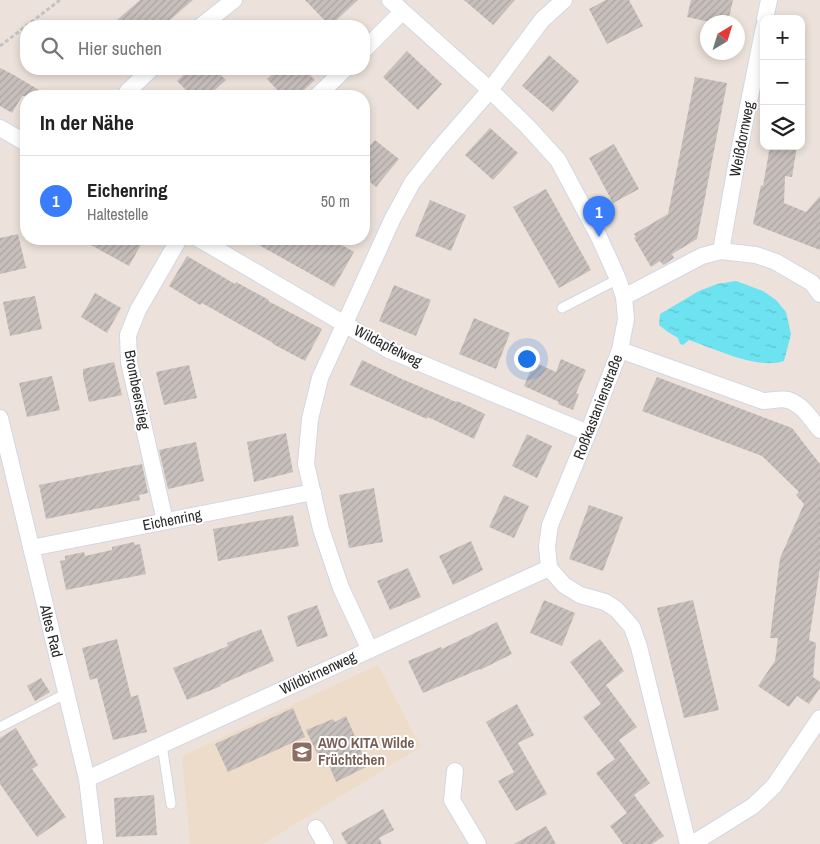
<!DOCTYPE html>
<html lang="de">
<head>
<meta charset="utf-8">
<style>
	:root { --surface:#fff; --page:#f6f6f6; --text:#222; --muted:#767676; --line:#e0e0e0; --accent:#397dfb }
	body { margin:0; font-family:"Archivo Narrow",sans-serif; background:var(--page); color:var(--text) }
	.controls { position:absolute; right:15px; top:15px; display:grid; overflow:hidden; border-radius:10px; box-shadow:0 2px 8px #0003 }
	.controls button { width:45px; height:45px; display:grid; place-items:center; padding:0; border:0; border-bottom:1px solid var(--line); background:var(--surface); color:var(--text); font:25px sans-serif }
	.compass { position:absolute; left:700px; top:15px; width:45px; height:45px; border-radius:50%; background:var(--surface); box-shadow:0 2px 8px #0003; rotate:38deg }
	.you { position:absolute; left:526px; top:358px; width:18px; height:18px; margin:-12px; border:4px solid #fff; border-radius:50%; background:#1a73e8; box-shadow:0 0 0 8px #1a73e833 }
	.badge { display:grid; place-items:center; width:32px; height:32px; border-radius:50%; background:var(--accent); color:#fff; font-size:16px; font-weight:700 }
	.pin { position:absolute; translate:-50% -41px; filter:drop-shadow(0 1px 2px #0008) }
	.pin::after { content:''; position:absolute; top:26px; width:18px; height:15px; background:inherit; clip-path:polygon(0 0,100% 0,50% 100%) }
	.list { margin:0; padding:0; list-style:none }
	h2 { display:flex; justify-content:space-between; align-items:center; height:65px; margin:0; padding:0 20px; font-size:21px }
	h2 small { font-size:16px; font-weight:400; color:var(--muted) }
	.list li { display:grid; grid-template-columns:32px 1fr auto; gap:15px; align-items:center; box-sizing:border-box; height:90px; padding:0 20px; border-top:1px solid var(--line) }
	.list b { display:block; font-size:19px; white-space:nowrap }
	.list p { margin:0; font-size:16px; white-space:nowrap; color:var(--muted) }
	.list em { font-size:16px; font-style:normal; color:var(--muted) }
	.icon { flex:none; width:28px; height:28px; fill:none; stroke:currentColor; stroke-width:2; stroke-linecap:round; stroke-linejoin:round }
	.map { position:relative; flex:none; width:820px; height:844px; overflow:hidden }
	.search { position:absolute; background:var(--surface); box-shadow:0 2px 8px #0003; left:20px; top:20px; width:350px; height:55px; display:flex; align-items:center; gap:12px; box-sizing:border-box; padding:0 18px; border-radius:20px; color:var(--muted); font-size:19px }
	.panel { position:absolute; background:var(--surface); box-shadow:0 2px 8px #0003; left:20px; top:90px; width:350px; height:155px; border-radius:20px }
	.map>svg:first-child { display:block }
</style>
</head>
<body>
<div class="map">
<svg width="820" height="844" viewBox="0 0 820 844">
	<defs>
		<pattern id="water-ripples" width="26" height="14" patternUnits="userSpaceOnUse" patternTransform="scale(1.25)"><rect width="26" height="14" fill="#6de2f0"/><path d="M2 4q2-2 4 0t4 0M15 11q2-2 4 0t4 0" fill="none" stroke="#5fc2ce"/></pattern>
		<pattern id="building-hatch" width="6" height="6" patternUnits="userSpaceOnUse" patternTransform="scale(1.25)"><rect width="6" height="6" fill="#c7bfbb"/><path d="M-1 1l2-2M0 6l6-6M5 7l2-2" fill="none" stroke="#aba4a1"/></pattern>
	</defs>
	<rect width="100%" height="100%" fill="#ece2db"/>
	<!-- education -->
	<path fill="#eedcca" d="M378 665 421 747 263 844H190L182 756Z"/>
	<!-- water -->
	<path fill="url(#water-ripples)" d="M736 281 763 291 776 300 786 312 791 334 784 361C758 370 715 349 689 340L683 345 680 344 678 338 668 332 659 325 660 314 699 291 717 284Z"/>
	<!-- building -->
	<path fill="url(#building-hatch)" d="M140 0H193L163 26H110Z
		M305 0H358L330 26Z
		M464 0H515L493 25Z
		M606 0H629L643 26 607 44 589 9Z
		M691 0H733L728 22H710L687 17Z
		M407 51 442 84 418 110 383 77Z
		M549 55 579 81 553 112 522 86Z
		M0 68 14 75 49 96H22L12 113 0 106Z
		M190 69H215L226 80 208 96H192L177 81Z
		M278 69H304L315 80 297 96H283L267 79Z
		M695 77 727 83 697 239 672 254 674 258 665 264 663 265 660 261 651 267 634 238 636 237 634 234 668 214Z
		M490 128 518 153 493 180 465 155Z
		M375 140 399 159 376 187 364 177V153Z
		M614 144 639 189 613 203 589 158Z
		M770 146H797L792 177 785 176 784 203 806 212 820 196V250L753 224 761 185 763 186Z
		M546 189 591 270 559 288 513 207Z
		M430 200 466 215 451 251 415 236Z
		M18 234 26 268 0 274V238Z
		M80 239H144L129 266Z
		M248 239H331L354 252 334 287Z
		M187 256 235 284 236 282 269 300 268 301 322 329 305 361 273 344V343L202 303 200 305 169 286Z
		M394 285 431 300 416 336 379 321Z
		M95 293 121 308 107 333 81 317Z
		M35 296 42 329 10 336 3 302Z
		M474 318 510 333 496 369 459 354Z
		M561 359 586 370 576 393 579 394 573 410 558 404 559 402 524 386 534 362 556 372Z
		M362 360 402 379 456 402 457 401 485 414 474 439 428 417 427 419 350 385Z
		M114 362 122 395 89 402 83 376V369Z
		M189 365 197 398 164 405 156 372Z
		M52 376 60 410 27 417 19 383Z
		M657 377 792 428 820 464V568L809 640 816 643 813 677 820 682V688L809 704 797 696 789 707 758 686 775 661 778 638H770L780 558 804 504 796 495 799 492 762 456 642 411Z
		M286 433 293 472 254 482 247 442Z
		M527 434 552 446 537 478 512 466Z
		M196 442 204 481 168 489 159 450Z
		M142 464 148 493 139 495 140 500 46 519 39 485Z
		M374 488 383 542 349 548 339 495Z
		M504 495 529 506 514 538 489 527Z
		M589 505 623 517 603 571 569 559Z
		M293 515 299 546 218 561 213 529Z
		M471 541 483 570 453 585 439 556Z
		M134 542 135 545 140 544 146 574 66 590 60 561 65 560V556L84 552 85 556 112 550V547Z
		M408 568 421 597 390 610 377 581Z
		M544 600 575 613 562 646 530 633Z
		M693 600 719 710 684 718 657 608Z
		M317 605 328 636 297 647 287 616Z
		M497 622 512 654 480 670V669L423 693 408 661 441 647 442 649Z
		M261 629 274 661 220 685 221 686 187 700 173 668 228 646 227 643Z
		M117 639 131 697 138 695 147 732 113 740 97 678 90 680 82 648Z
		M600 639 624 671 606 685 637 727 619 740 650 783 634 795 664 836 652 844H623L610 826 627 813 596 773 615 759 583 717 601 704 570 662Z
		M41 678 50 692 35 701 27 686Z
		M517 704 534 735 518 743 547 794 516 811 498 781 514 772 486 722Z
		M293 708 305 737 228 772 215 744Z
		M346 716 368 766 336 782 326 758 320 760 306 730 333 719 335 722Z
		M16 728 38 765 32 769 66 817 37 837 0 784V738Z
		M154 795 157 835 116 837 114 798Z
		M383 809 394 830 379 838 382 844H347L341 833Z
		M546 826 556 844H514Z"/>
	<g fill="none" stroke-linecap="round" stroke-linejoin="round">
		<!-- lane casing -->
		<g stroke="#d0d7e3" stroke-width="11">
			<path id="lane" d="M562 308 618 279
				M0 727 67 693
				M162 745 171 804"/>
		</g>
		<!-- street casing -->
		<g stroke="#d0d7e3" stroke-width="18">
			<path id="street" d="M390 0 490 90 528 127 558 160 599 237 618 279 624 297 626 319 620 350 588 433 550 525 547 546 549 568 564 585 580 595 605 602 616 609 632 627 639 647 688 844
				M765 19 769 0
				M201 26 234 0
				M364 50 402 12
				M125 96 128 91 151 69
				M317 96 345 69
				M0 128 26 143
				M199 239 389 350 588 433
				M721 251 736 166 764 27
				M624 297 702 256 721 251 756 255 776 262 812 283 820 294
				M620 350 763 401C771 401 781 398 788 400 802 404 811 419 820 430
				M0 418 87 779 95 844
				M165 521 129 362 128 335 138 310 179 239
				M31 548 313 492
				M370 650 341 588 321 529 306 464 310 419 320 378 392 220 412 183 438 150 490 90 542 20 564 0
				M455 771 452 800 478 844
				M87 779 549 568
				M316 828 325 844
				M692 844 753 806 774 786 820 718"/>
		</g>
		<!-- path -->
		<path stroke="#c3c3c3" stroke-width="3" stroke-dasharray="4 2.5" stroke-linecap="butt" d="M0 46 60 0"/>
		<!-- lane -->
		<use href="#lane" stroke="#fff" stroke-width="9"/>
		<!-- street -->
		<use href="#street" stroke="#fff" stroke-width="16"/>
	</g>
	<!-- icons -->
	<defs>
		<g id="school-square" transform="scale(1.125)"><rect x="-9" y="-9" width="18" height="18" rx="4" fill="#8d6e63" stroke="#fff"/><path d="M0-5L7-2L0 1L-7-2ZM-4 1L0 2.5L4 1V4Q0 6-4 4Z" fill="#fff"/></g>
	</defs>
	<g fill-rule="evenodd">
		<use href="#school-square" x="302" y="752"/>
	</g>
	<g text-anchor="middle" stroke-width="4" stroke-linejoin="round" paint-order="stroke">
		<!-- street labels -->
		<g font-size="15" fill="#2a2a2a" stroke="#fff">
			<text transform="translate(742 139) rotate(-79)" y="5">Weißdornweg</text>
			<text transform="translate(388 346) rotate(27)" y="5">Wildapfelweg</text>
			<text transform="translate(137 390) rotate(79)" y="5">Brombeerstieg</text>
			<text transform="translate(598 407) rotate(-69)" y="5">Roßkastanienstraße</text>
			<text transform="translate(172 520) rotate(-11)" y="5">Eichenring</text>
			<text transform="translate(51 631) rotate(76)" y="5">Altes Rad</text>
			<text transform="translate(318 673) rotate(-25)" y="5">Wildbirnenweg</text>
		</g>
		<!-- education labels -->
		<g font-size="15" font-weight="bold" fill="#785e54" stroke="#fff" text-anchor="start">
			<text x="318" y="748">AWO KITA Wilde<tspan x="318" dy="17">Früchtchen</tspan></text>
		</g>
	</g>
</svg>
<div class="controls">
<button>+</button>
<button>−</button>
<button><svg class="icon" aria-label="layers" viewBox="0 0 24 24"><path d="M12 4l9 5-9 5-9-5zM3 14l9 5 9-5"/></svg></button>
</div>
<svg class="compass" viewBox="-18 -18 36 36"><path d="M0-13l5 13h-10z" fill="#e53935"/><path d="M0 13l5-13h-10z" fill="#767676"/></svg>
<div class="you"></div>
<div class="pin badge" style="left:599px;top:237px">1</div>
<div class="search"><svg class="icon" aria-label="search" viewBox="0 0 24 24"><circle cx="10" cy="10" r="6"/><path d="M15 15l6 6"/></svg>Hier suchen</div>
<section class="panel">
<h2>In der Nähe<small></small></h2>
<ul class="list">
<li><span class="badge">1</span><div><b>Eichenring</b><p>Haltestelle</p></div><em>50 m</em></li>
</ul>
</section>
</div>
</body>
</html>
